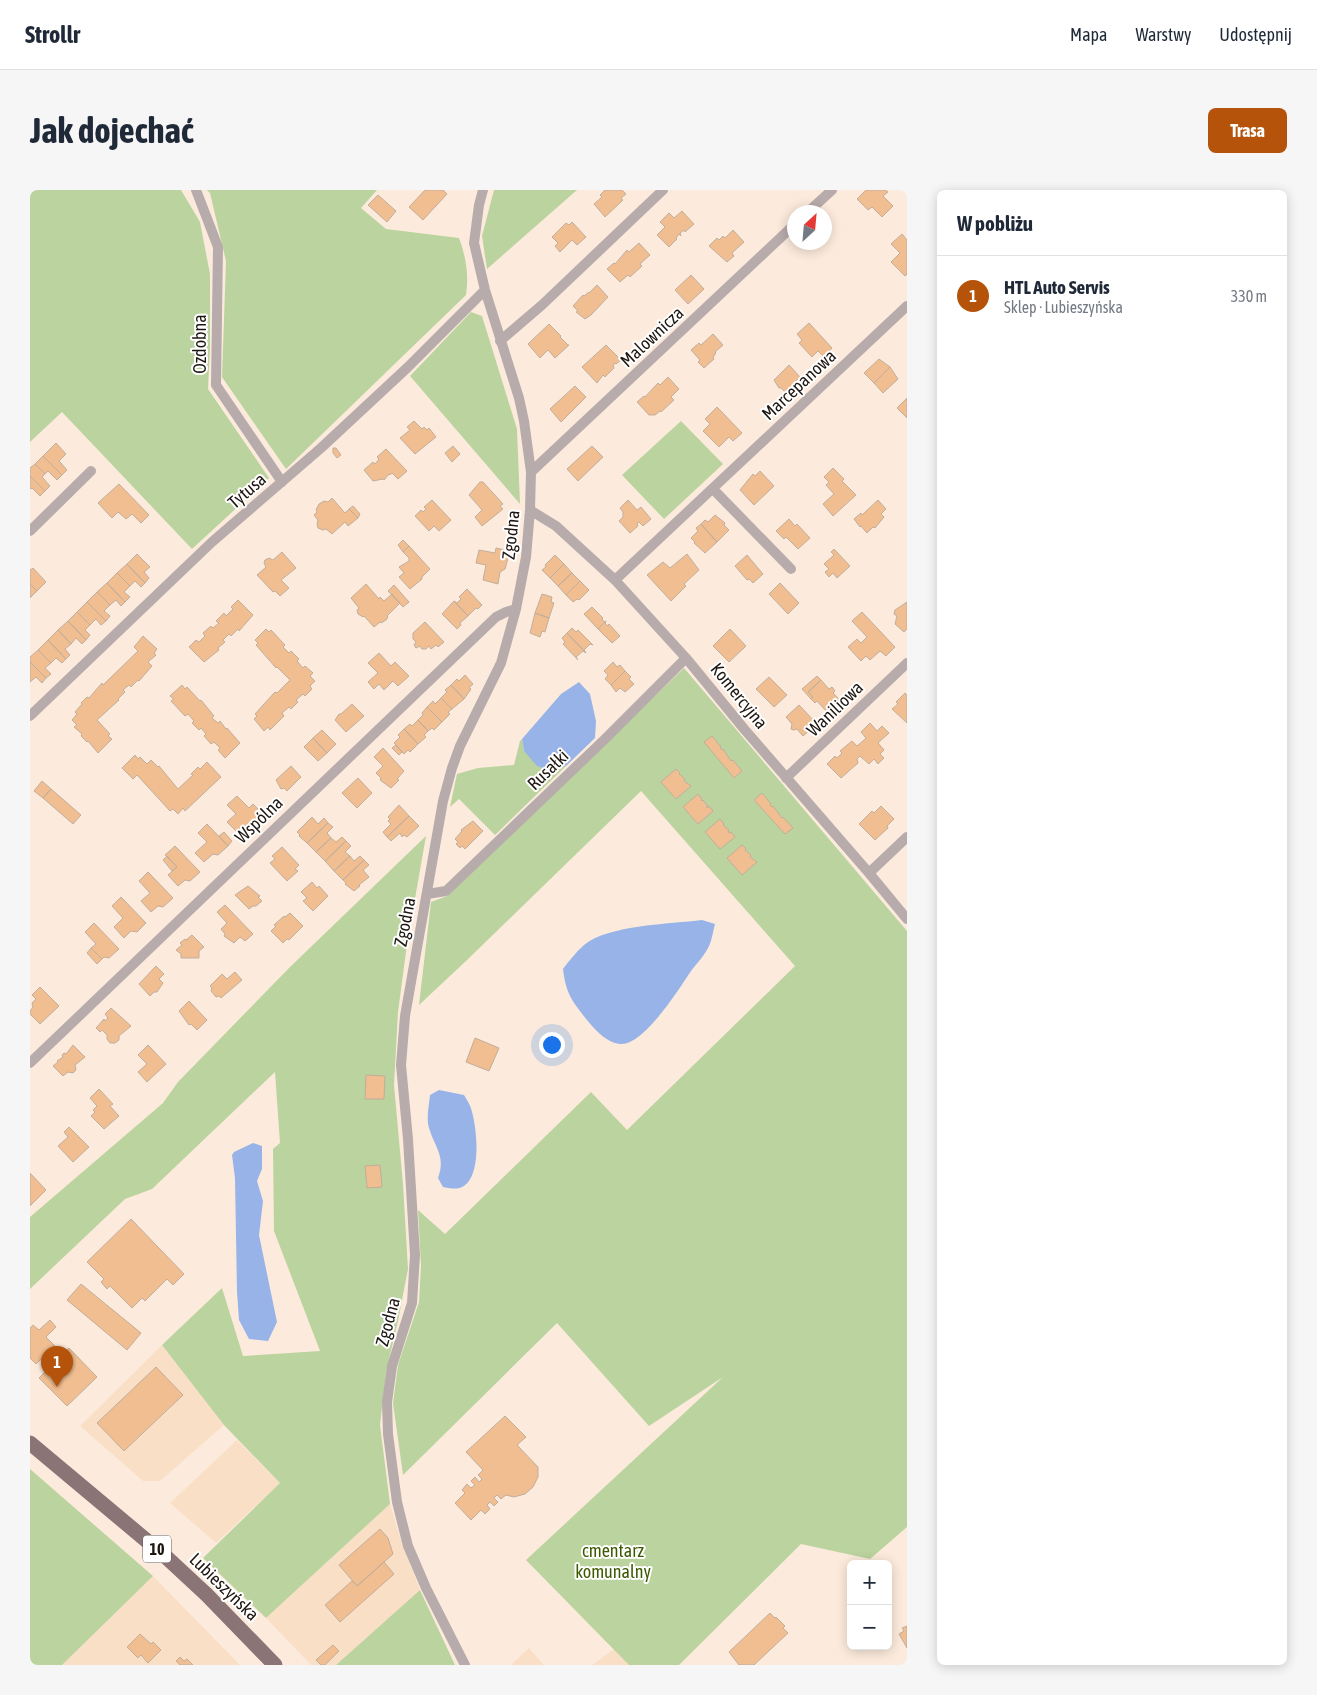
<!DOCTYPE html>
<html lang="pl">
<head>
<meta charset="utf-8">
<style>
	:root { --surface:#fff; --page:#f6f6f7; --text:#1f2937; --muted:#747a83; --line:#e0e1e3; --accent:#b45309 }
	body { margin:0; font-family:"Asap Condensed",sans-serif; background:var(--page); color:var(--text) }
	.controls { position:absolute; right:15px; bottom:15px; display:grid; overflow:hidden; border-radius:8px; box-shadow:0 2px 12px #0003 }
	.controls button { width:45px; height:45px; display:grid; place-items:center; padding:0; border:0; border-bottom:1px solid var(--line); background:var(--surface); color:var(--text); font:25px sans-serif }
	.compass { position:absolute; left:757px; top:15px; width:45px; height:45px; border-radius:50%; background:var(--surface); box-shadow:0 2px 12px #0003; rotate:26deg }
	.you { position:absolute; left:521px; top:854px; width:18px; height:18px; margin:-12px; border:4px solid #fff; border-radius:50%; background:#1a73e8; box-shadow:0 0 0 8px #1a73e833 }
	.badge { display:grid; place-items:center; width:32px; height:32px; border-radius:50%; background:var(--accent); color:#fff; font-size:16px; font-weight:700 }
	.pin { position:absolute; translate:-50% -41px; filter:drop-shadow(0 1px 2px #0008) }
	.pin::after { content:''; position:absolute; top:26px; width:18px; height:15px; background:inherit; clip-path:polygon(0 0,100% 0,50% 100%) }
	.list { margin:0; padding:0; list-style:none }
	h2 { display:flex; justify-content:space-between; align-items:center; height:65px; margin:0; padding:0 20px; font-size:21px }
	h2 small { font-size:16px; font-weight:400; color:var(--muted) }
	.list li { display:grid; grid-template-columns:32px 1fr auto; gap:15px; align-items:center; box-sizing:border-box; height:80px; padding:0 20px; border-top:1px solid var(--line) }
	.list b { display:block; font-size:19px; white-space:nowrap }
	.list p { margin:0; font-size:16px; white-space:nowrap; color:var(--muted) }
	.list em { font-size:16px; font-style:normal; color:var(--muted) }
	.map { position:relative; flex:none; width:877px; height:1475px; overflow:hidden; border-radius:8px }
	header { display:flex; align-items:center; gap:30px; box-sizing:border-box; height:70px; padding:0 25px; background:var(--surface); border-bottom:1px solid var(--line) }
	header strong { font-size:24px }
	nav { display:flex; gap:28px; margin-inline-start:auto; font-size:18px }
	.intro { display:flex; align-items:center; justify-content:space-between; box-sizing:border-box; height:120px; padding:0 30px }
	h1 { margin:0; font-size:35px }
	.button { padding:12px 22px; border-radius:8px; background:var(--accent); color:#fff; font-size:18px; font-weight:700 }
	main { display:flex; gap:30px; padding:0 30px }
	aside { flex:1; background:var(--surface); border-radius:8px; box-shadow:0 2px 12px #0003 }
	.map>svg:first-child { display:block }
</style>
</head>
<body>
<header>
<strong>Strollr</strong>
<nav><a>Mapa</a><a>Warstwy</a><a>Udostępnij</a></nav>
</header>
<div class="intro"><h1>Jak dojechać</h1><a class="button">Trasa</a></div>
<main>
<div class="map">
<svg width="877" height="1475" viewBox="0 0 877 1475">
	<rect width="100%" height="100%" fill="#fcebdc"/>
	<!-- built -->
	<path fill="#fadfc7" d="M132 1155 194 1235 130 1291H113L50 1236Z
		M207 1250 250 1293 186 1353 140 1313Z
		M360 1314 373 1357 390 1400 306 1475H281L236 1428Z
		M123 1386 210 1475H32Z
		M499 1458 514 1475H481Z
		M584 1459 599 1475H562Z"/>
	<!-- green -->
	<path fill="#bbd39e" d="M0 0H151L170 32 180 84V157L178 199 239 288 162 359 32 222 0 252Z
		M177 0H347L331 18 356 39 429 48C436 67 439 85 436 105L256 279 192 187 196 71 180 3Z
		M464 0H547L457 79 452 46Z
		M441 122 452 126 487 239 490 314 380 186Z
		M651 231 693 274 634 329 592 285Z
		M654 478 877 741V1337L840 1369 771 1354 649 1475H599L496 1370 693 1187 619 1236 527 1133 373 1285 363 1213 368 1175 389 1112 391 1076 388 1020 415 1044 561 902 597 940 765 776 611 601 436 771 389 815 401 712 417 706Z
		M492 549 494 561 522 581 536 576 465 645 429 609 420 617 427 584 448 578 484 575 490 551Z
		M396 646 377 754 368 822 364 895 373 994 378 1079 368 1131 356 1182 350 1235 360 1314 236 1428 173 1368 250 1293 194 1235 132 1155 192 1098 213 1166 290 1161 244 1041 243 959 250 953 245 882 122 999 95 1009 0 1099V1027L133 913 148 892 259 778Z
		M0 1279 123 1386 32 1475H0Z
		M390 1400 425 1475H306Z"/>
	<!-- water -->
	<path fill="#97b3e8" d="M549 492 560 504 566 531 565 548 536 576 522 581 507 576 494 561 492 549 531 504Z
		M672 730 685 734C683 741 682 750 679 756 675 765 667 773 661 781 649 799 614 855 591 854 578 854 564 839 557 830 542 811 536 804 533 779 539 771 546 762 554 755 578 735 640 734 672 730Z
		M409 900 434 905C437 910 441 916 442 922 447 940 452 987 432 997 426 1000 419 998 413 997L408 988C416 966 405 958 399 938 396 928 399 916 400 905Z
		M223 953 232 956V979L227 991 233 1011 229 1045 247 1132 238 1151 219 1149 209 1130 207 1102 205 988 202 965 204 962Z"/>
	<!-- building -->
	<path fill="#f0be91" stroke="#c1ae9c" d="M395 0H413L417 4 393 30 379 17Z
		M575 0H592L596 4 591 8 593 10 575 27 564 14 572 7 570 5Z
		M836 0H856L858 2 853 6 863 16 852 27 842 17 838 20 827 9Z
		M348 5 366 21 357 32 338 15Z
		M652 21 664 34 655 42 654 40 650 43 651 46 649 44 646 48 647 49 639 57 627 45 635 37 630 32 639 23 644 28Z
		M542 32 556 47 547 55 542 50 530 62 525 56 528 53 522 47 536 33 539 35Z
		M703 40 714 52 702 63 704 66 697 72 679 56 687 48 689 50 693 46 695 48Z
		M872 44 877 50V84L875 86 861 72 870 63 861 54Z
		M609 53 620 65 610 74 612 76 600 87 598 85 590 92 577 79 584 73 585 74 597 60 599 62Z
		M661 85 674 99 658 114 645 100Z
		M567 95 578 107 561 125 555 129 546 122 548 121 543 116 553 105 554 106 559 102V103Z
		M779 133 802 158 794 167 788 161 782 167 769 153 772 150 767 144Z
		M519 134 531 146 530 147 538 155H539L525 168 518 160 510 168 498 154Z
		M683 144 693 155 685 162 686 163 683 167 684 169 674 178 668 172 670 170 661 160 669 153 671 155Z
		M576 155 591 170 586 174 585 173 583 176 584 178 575 187 573 185 567 193 552 177Z
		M849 169 860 177 844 193 834 183Z
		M759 175 770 187 764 193 766 195 760 200 758 198 755 202 751 198H749L744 190Z
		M860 177 868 189 853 203 844 193Z
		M638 187 649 199 641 207 644 210 631 222 630 221 625 225H619L607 212 614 206 615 207 628 193 630 195Z
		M545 196 556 207 531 232 520 219Z
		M877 208V228L867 218Z
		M687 217 712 243 703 251 699 247 689 257 673 241 680 234 675 229Z
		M384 231 392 239 394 237 397 240 399 238 406 247 385 264 370 248 380 240 377 237Z
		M26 253 36 264 29 271 37 280 32 285 13 266Z
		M423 256 430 264 422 272 415 263Z
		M562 256 573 267 548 291 537 279Z
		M303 258H306L311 265 307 268 303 263Z
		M356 259 377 281 368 289 362 283 360 285 359 284 354 290 353 289 343 291 334 280 343 272 345 274 349 269 347 267Z
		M13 266 32 285 27 290 18 281 15 284 5 274Z
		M5 274 15 284 12 287 20 296 15 301 0 286V278Z
		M803 278 814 289 812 291 826 305 803 326 793 314 804 304 796 295 799 292 794 287Z
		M730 281 744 296 724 315 710 300 723 284 725 286Z
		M0 286 15 301 10 306 2 298 0 299Z
		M450 292H453L473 314 470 316 473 319 452 336 445 327 452 320 439 305Z
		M89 294 119 325 111 333 102 324 96 329 88 322 82 328 68 313Z
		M302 308 315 323 319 319 328 328 318 336 315 332 302 344 296 339 293 340 288 338 287 334 288 330 284 325 287 322 286 320 289 314 294 311 298 312Z
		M402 310 421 330 409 341 404 336 399 341 385 326 391 320 393 322 396 319 394 317Z
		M598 310 607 320 611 317 621 329 613 336 609 332 607 334 608 336 600 343 589 331 593 327V322L590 318Z
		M848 310 856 319 851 324 854 327 845 338 843 337 837 343 831 336 830 337 824 329 831 323 832 325Z
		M323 316 330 324 328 328 319 319Z
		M685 325 695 333 694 335 699 340 687 352 671 334 675 330 678 332Z
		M759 329 765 336 767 334 780 348 768 359 756 347 754 349 746 341Z
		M671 334 687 352 675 363 664 353 665 352 661 348 668 341 666 338Z
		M373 350 379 356 373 362 368 355Z
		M379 356 400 379 392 387V389L380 399 369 387 374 383 369 377 379 371V368L373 362Z
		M466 358 480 361 475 379 470 382 468 394 453 390 456 375 446 373 449 360 465 363Z
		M804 359 820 376 807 388 803 383 799 387 795 382 799 379 794 374 804 365 801 362Z
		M252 362 266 378 251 390 259 398 250 406 245 401 243 402 227 385 236 377 234 373 235 370 239 368 243 370Z
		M107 364 120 377 114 382 119 388 115 393 97 374Z
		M657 364 669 380 654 394 656 396 641 411 617 385 633 372 640 378Z
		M525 365 534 374 520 388 512 380 516 377 515 375Z
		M717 365 733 384 723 393 719 389 717 390 705 376Z
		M97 374 115 393 111 397 105 391 100 396 87 383Z
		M534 374 542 383 528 396 520 388Z
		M3 378 16 392 7 401 0 394V380Z
		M87 383 100 396 94 402 100 407 95 412 77 393Z
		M542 383 550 391 536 405 528 396Z
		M550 391 559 400 549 410 547 409 543 412 536 405Z
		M77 393 95 412 91 416 86 410 80 415 67 402Z
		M750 393 769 413 758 424 739 404Z
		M0 394 7 401 0 408Z
		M336 394 349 409 350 407 354 411 362 404 370 413 357 426 358 427 356 430 351 433 350 432 344 437 334 426 333 427 328 424 327 420 329 418 321 408Z
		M364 395 379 412 373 417 358 401Z
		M437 399 452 415 448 419 446 418 438 426 424 411 427 413 431 409 429 407Z
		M67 402 80 415 74 421 80 426 76 431 57 412Z
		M512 404 522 407 521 412 524 413 519 428 505 423Z
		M208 410 223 425 209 441 208 439 201 446 199 444 193 450 195 452 188 458 189 460 174 472 159 457 166 450 169 452 175 446 173 443 181 436 183 438 189 433 186 431 194 423 196 426 203 419 201 417Z
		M424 411 438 426 430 433 431 435 427 439 412 424Z
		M57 412 76 431 71 435 66 429 60 435 47 422Z
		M877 412V439L874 442 865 434 867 426 864 424 865 420Z
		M562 417 573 428 572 429 574 432 576 431 568 439 554 424Z
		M47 422 60 435 55 440 60 445 56 450 38 431Z
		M832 422 865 457 856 466 850 461 840 470 836 466 831 471 818 457 827 449 831 453 837 447 822 431Z
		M505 423 519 428 515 442 512 441 510 447 500 443Z
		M38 431 56 450 52 454 46 448 41 454 28 440Z
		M576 431 575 433 578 436 579 434 590 446 582 453 568 439Z
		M395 432 414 452 408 457 406 455 401 459 399 456 396 459H392L390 456 386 458 384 455 386 452 383 449V443Z
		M542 438 546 442 548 440 563 455 560 454 554 460 556 463 537 443Z
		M236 439 239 442 241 440 255 455 253 457 259 463 261 461 269 469 267 471 273 478 275 476 283 483 280 486 285 491 280 496 282 499 275 506 273 504 266 510 268 512 261 519 259 517 252 523 254 526 240 540 238 537 234 541 224 529 227 526 225 524 245 502 247 503 260 490 247 477 246 478 226 455 228 453 225 450Z
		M700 439 716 456 699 472 683 456Z
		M28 440 41 454 35 459 40 465 36 469 18 450Z
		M537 443 556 463 553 461 546 467 548 470 533 454 535 452 532 448Z
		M113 446 127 459 124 463 126 465 118 472 122 476 109 491 108 490 101 497 99 495 93 500 95 502 88 509 89 510 67 530 80 544 78 546 82 549 68 563 58 551 57 552 51 546 52 544 44 537 47 535 42 530 47 524 45 522 52 514 51 513 57 507 59 508 72 493 73 495 108 461 104 457Z
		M18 450 36 469 32 473 26 468 21 473 8 460Z
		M8 460 21 473 15 478 21 484 16 488 0 472V467Z
		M349 463 361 476 365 472 379 486 368 496 363 491 354 500 349 494 344 499 338 492 348 483 338 473Z
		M0 472 16 488 12 493 6 487 0 492Z
		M583 472 587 477 590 475 595 481 581 495 575 489 578 485 574 481Z
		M595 481 601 487 599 489 604 494 595 502 590 498 586 502 581 495Z
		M435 485 443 494 439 498 441 499 434 509 421 495 427 489 429 491Z
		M787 486 791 490 778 502 783 507 781 509 772 499Z
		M739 487 757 505 744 517 726 499Z
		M791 490 799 499 802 497 805 501 803 503 810 510 797 522 787 511 785 513 781 509 783 507 778 502Z
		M152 495 155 499 157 497 170 511 171 510 184 526 182 528 188 533 190 531 196 539 197 538 210 553 195 568 188 560 190 558 184 552 181 554 174 546 176 544 171 538 169 540 162 533 164 531 158 524 155 526 141 511 144 509 140 506Z
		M421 495 434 509 422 519 411 508 417 502 415 500Z
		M875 503 877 505V533L862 519 868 514 866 512Z
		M411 508 422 519 418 522 420 524 412 532 397 517 403 511 405 514Z
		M322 514 334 526 316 542 305 530 309 524H311Z
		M769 515 787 534 773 546 767 539 763 540 761 539 762 534 756 527Z
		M397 517 412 532 404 540 402 538 398 541 388 530 393 525 392 523Z
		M388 530 398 541 394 545 396 547 388 554 374 539 380 534 382 536Z
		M840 533 847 541 852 536 859 543 848 553 854 560 850 564 854 568 848 574 844 569 839 574 830 566 827 569 828 573 811 588 797 574 805 566 807 568 812 563 810 561 822 551 827 556 834 550 836 548 831 542Z
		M374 539 388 554 380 562 378 560 374 564 364 553 370 547 368 545Z
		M292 540 306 554 297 563 283 548Z
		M682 546 691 557 690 558 692 560 693 559 701 571 703 570 712 581 704 588 674 552Z
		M283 548 297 563 288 571 274 557Z
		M366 555 372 562 369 565 362 558Z
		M353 558 374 581 367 589 369 590 361 598 350 590 351 588 346 583 353 576 344 567Z
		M105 565 108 569 110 567 117 574 121 570 128 577 129 576 148 599 163 585 161 584 168 577 170 579 177 572 191 587 155 621 153 618 148 624 143 619 140 621 107 585 103 589 92 578Z
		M261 576 271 587 257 601 254 598 251 599 246 590Z
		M646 579 650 583 649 584 655 589 654 591 661 596 646 609 631 592Z
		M328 588 342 603 327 618 312 603Z
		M12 591 21 599 13 608 4 601Z
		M21 599 51 625 43 634 13 608Z
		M732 603 741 614 740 615 742 617 743 616 752 628 753 627 763 638 755 644 724 610Z
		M668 604 672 609 671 610 672 611 673 610 677 615V618L679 616 683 621 668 634 653 617Z
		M207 606 219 618 223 614 232 623 218 636H212L206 641 197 632 206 624 197 615Z
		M246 614 249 617 241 624 239 621Z
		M369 615 379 626 357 647 353 642 361 634 358 631 360 629 358 627Z
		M851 616 864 629 857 636 858 638 845 650 829 634 842 621 844 623Z
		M379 626 389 636 377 647 374 645 372 647 370 643 361 651 357 647Z
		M282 627 288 634 294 628 298 633 277 653 269 646 270 645 267 642Z
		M690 629 694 634 693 635 699 640 698 641 699 643 701 642 705 647 690 659 675 642Z
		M443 631 453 641 435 659 432 656 430 658 426 654 428 652 425 649 432 641 431 640Z
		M298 633 303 637 297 643 301 648 286 662 277 653Z
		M177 634 198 656 188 665 183 664 174 672 165 663 177 652 168 643Z
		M194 642 202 651 198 656 189 646Z
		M312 647 316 651 295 671 286 662 301 648 306 652Z
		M316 651 321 656 315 662 320 666 304 681 295 671Z
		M712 655 716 659 715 660 721 665 720 667 727 672 712 685 697 668Z
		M145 656 170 682 160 691 155 690 148 696 138 685 147 677 135 665Z
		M252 657 269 675 265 679 268 681 257 691 240 673 245 669 242 666Z
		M137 666 147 677 142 681 133 670Z
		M320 666 324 671 330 666 334 670 313 690 304 681Z
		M334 670 339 675 333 680 339 687 329 695 330 696 324 701 315 694 316 693 313 690Z
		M118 682 143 708 133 717 128 716 121 722 111 711 120 703 109 691Z
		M282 692 287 698 289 696 298 706 283 721 273 711 277 708 271 702Z
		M218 696 230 706 228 707 232 711 226 716H223L219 719 205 705Z
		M91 707 116 733 107 742 101 741 94 748 84 737 93 728 82 716Z
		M195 715 223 744 215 751 210 747 204 753 194 746 195 744 191 739 197 733 187 722Z
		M260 723 273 736 259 750 257 749 253 753 241 741 246 736 244 735 254 726 255 727Z
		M64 733 89 759 79 768 74 767 72 769 61 758 66 754 55 742Z
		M162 745 174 757 169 761V768H151V764L146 760 152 755 150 753 155 749 156 750Z
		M61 758 72 769 67 774 57 763Z
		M126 776 134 784 129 789 133 793 127 802H124L120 806 109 794Z
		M205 782 212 790 191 808 189 806 186 807 181 801 182 798 180 796 192 784 197 789Z
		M10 797 29 816 10 834 0 824V821L3 817 2 813 6 809 2 805Z
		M159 811 177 830 167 840 161 834 159 835 149 821Z
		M81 818 101 836 89 846V850L85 853H80L77 849V845L72 840 70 842 66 838 74 829 75 831 78 828 75 824Z
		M445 848 469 858 459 881 436 872Z
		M43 855 55 867 45 875 46 880 43 883 38 882 33 886 23 876 28 872 27 871 33 867 32 865 34 863 36 864Z
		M118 855 136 874 117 892 108 882 117 874 108 865Z
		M336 885 355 886 354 909H335Z
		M69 899 83 914 80 916 89 926 74 939 61 926 65 922 63 920 67 916 60 908Z
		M39 937 59 957 43 972 28 956 38 947 34 942Z
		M350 975 352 997 337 998 335 976Z
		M0 983 16 1000 0 1016Z
		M101 1029 154 1084 143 1095 137 1089 115 1111 112 1108 102 1118 80 1096 77 1099 71 1092 74 1089 57 1072Z
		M51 1094 111 1143 97 1160 37 1110Z
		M20 1130 26 1137 16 1147 25 1156 6 1174 0 1168V1138L3 1135 9 1140Z
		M39 1158 67 1187 37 1216 9 1188Z
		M126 1177 153 1205 94 1261 67 1233Z
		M475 1226 496 1247 487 1255 508 1277V1287L503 1297 495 1304 484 1307 476 1305 471 1309 467 1305 464 1308 468 1312 464 1316 460 1312 457 1315 460 1319 455 1324 451 1320 441 1330 425 1313 435 1303 432 1300 437 1294 441 1298 445 1295 441 1291 445 1287 449 1292 452 1289 448 1285 453 1280 436 1262Z
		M350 1339 358 1348 363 1364 327 1396 309 1375Z
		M354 1372 364 1384 310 1432 295 1415 322 1391 327 1396Z
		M740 1423 745 1428 746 1427 755 1436 753 1438 758 1443 724 1475H709L699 1462Z
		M877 1436V1458L869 1444 874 1441 872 1438Z
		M110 1444 121 1454 123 1452 131 1460 118 1473 111 1465 108 1468 97 1457Z
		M303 1455 309 1461 295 1475H291L286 1470Z
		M150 1467 154 1471 157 1469 163 1475H150L146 1471Z"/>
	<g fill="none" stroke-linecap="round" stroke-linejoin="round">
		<!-- street -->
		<path stroke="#b8abac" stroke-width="10" d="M166 0 188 57 186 195 252 292
			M778 22 802 0
			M470 151 512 115 633 0
			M501 282 764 35
			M683 299 761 379
			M500 320 526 336 585 390 656 468 715 540 839 683 877 729
			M0 341 61 281
			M585 390 877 116
			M0 526 182 352 291 258 378 177 455 100
			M756 588 877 473
			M839 683 877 647
			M397 704 416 701 575 549 656 468
			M0 873 466 427 476 422 486 419
			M435 1475 396 1398 378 1356 367 1312 358 1244 357 1212 362 1176 382 1113 385 1065 378 949 371 875 375 826 413 611 422 578 430 556 471 473 486 419 496 367 500 320 501 282 494 231 489 208 455 100 444 53 449 15 453 0"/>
		<!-- primary -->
		<path stroke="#8a7475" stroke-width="15" d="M0 1253 135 1366 177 1405 245 1475"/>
	</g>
	<g text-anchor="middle" stroke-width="4" stroke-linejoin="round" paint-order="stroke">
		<!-- shield labels -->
		<rect fill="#fff" stroke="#615c58" stroke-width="1" x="113" y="1345.5" width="28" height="27" rx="4"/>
		<g font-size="16" font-weight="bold" fill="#1d1610">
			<text x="127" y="1365">10</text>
		</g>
		<!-- street labels -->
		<g font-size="18" fill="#1d1610" stroke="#fff">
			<text transform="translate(622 147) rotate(-43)" y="6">Malownicza</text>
			<text transform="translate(170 154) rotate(-90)" y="6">Ozdobna</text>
			<text transform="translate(769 195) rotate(-43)" y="6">Marcepanowa</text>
			<text transform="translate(217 301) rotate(-41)" y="6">Tytusa</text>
			<text transform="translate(481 345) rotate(-84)" y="6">Zgodna</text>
			<text transform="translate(709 506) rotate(51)" y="6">Komercyjna</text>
			<text transform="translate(805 519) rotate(-44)" y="6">Waniliowa</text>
			<text transform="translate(518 580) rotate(-44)" y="6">Rusałki</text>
			<text transform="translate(229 630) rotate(-44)" y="6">Wspólna</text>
			<text transform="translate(375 732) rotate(-79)" y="6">Zgodna</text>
			<text transform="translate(358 1132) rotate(-75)" y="6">Zgodna</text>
			<text transform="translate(194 1397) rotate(44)" y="6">Lubieszyńska</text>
		</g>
		<!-- park labels -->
		<g font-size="18" fill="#3c5900" stroke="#fff">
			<text x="583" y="1367">cmentarz<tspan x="583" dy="21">komunalny</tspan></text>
		</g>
	</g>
</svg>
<div class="controls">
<button>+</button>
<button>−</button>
</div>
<svg class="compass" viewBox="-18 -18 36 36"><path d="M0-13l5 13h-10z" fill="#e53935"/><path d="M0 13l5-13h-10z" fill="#747a83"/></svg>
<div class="you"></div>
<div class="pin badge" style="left:27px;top:1197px">1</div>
</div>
<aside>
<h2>W pobliżu<small></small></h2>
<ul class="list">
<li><span class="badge">1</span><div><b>HTL Auto Servis</b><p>Sklep · Lubieszyńska</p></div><em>330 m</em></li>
</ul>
</aside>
</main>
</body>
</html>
